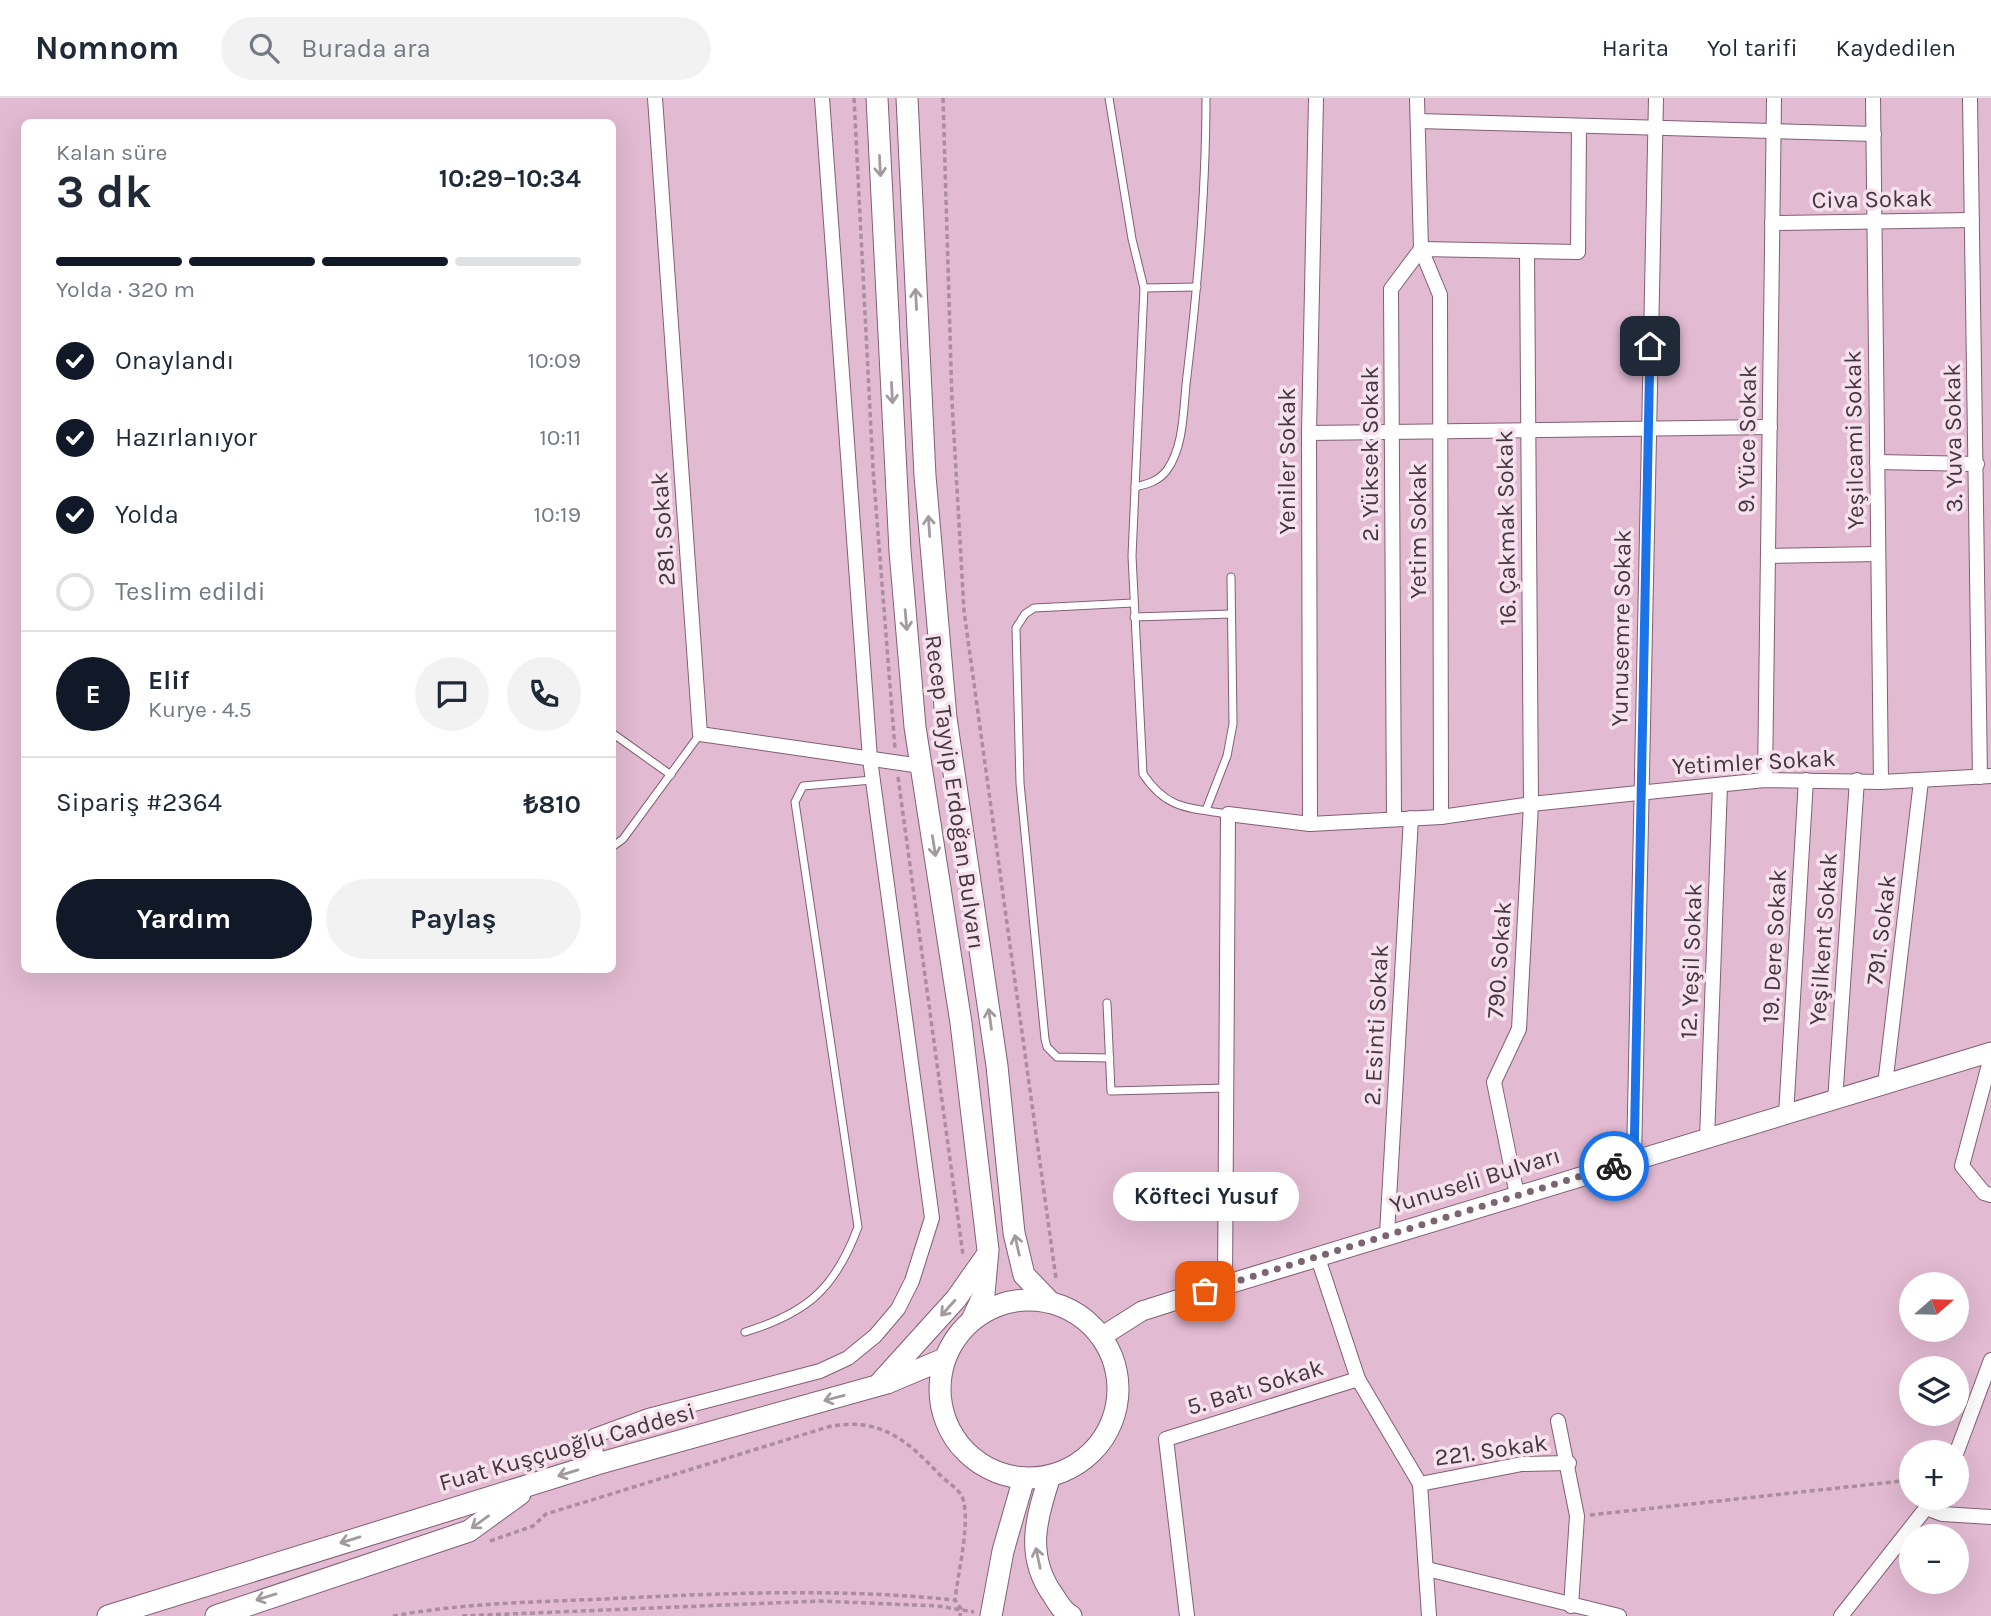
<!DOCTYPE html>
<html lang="tr">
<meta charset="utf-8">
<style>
:root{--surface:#fff;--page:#f2f2f3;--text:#1f2937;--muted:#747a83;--line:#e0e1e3;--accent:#111827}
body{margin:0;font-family:Karla,sans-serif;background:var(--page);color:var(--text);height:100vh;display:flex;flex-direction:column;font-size:26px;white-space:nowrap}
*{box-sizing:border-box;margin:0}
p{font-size:23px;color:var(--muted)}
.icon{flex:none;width:38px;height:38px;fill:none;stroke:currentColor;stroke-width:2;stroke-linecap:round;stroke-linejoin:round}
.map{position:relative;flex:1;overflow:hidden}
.panel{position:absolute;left:21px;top:21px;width:595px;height:854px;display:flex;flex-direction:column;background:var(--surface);border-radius:10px;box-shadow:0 7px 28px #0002}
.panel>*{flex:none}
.needle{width:46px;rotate:70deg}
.fabs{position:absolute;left:1899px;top:1174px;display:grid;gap:14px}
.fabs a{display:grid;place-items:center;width:70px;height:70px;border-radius:50%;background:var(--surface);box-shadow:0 7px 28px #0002;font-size:35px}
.pin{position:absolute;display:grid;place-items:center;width:60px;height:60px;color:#fff;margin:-30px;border-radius:14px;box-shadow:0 4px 10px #0006}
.courier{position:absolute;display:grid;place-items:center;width:70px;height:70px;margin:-35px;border:5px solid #1a73e8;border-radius:50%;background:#fff;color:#222;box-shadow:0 2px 9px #0007}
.bubble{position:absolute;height:49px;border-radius:24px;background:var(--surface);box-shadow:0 7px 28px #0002;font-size:23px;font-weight:700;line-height:49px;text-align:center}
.summary em{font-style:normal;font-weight:700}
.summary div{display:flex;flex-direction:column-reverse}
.summary{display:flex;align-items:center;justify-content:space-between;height:119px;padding:0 35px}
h1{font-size:46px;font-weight:700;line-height:52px}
.bar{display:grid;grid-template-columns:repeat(4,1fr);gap:10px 7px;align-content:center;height:84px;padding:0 35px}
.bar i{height:9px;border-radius:5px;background:var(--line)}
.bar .active{background:var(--accent)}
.bar p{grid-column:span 4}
.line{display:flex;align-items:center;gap:18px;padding:0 35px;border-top:2px solid var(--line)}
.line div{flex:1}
.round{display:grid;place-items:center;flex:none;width:74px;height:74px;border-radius:37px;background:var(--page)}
ol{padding:0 35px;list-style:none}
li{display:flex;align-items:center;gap:21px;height:77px}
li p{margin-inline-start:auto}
li .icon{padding:7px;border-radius:50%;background:var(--accent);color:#fff;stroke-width:4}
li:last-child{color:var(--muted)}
li i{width:38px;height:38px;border:4px solid var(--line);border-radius:50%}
.primary-button{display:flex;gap:14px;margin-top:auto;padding:14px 35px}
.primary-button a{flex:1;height:80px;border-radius:42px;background:var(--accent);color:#fff;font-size:28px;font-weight:700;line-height:80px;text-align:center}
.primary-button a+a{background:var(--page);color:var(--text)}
header{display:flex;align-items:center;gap:42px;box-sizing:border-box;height:98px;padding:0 35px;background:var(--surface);border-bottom:2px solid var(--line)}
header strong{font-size:33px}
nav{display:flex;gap:38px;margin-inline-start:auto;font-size:24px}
.search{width:490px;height:63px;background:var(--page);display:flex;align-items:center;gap:18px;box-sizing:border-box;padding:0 24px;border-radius:38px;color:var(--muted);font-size:26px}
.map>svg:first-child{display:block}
</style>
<header>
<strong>Nomnom</strong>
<div class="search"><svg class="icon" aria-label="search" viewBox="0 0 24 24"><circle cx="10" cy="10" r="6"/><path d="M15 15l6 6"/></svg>Burada ara</div>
<nav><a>Harita</a><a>Yol tarifi</a><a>Kaydedilen</a></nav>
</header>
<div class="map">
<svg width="1991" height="1518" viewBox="0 0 1991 1518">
<rect width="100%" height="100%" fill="#e2bad2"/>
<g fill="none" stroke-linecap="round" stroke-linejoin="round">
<defs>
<g id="lane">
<path d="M1109,0L1132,141L1144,190L1132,458L1143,676C1167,712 1189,710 1228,716"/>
<polyline points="1144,190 1197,189"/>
<path d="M1135,389C1148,386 1159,383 1167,372C1185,347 1183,308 1187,278C1198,186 1206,93 1206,0"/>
<polyline points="1134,519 1231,516"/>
<polyline points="612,635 671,677"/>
<polyline points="1206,712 1227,658 1233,626 1231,479"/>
<polyline points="612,749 623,741 700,636"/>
<polyline points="1107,905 1111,993 1226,990"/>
<polyline points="1110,960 1057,959 1047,949 1045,941 1020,685 1016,530 1025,516 1034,510 1133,505"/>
<path d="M745,1234C807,1215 835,1191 858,1129L795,704L803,688L872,682"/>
</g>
<g id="street">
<polyline points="655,0 700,636 921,668"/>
<polyline points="1873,0 1881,684"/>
<polyline points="1970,0 1980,679"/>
<polyline points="1418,23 1874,36"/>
<polyline points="1772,125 1972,122"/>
<polyline points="1309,335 1770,329"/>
<polyline points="1877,364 1977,366"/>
<polyline points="1768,458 1878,456"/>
<polyline points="1765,682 1774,0"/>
<polyline points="1441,719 1440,197 1421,151 1578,154 1579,28"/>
<polyline points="1394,721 1391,191 1421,151 1417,0"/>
<polyline points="1310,726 1309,335 1316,0"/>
<polyline points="1991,959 1962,1068 1984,1095 1991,1097"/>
<polyline points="1885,987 1921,683"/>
<polyline points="1835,1003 1857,682"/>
<polyline points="1786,1017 1806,682"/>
<polyline points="1707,1041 1720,687"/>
<polyline points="1634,1062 1656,0"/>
<polyline points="1517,1097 1494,984 1519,931 1531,706 1527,154"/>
<polyline points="1387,1136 1411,720"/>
<polyline points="1318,1160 1358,1281 1420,1386 1429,1518"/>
<polyline points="1225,1187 1228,716 1310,726 1441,719 1531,706 1765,682 1881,684 1991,678"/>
<polyline points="1558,1323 1577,1418 1571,1508"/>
<polyline points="1956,1356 1991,1262"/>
<polyline points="597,1366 594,1338 648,1318 820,1273 848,1260 875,1238 898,1211 912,1183 932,1120 870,661 822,0"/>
<polyline points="1420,1386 1522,1366 1569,1365"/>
<polyline points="1926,1410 1942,1416 1991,1419"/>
<polyline points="1427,1471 1619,1518"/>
<polyline points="1187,1518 1166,1341 1358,1281"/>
<polyline points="1841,1518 1934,1400"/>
</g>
<polyline id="secondary" points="1101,1239 1142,1213 1186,1199 1991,954"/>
<g id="primary">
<polyline points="877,0 900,453 915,629 961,925 988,1152 984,1196 972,1222"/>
<polyline points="907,0 925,378 946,620 997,968 1014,1135 1024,1177 1050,1204"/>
<circle cx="1029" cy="1291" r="89"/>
<polyline points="880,1285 956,1201 987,1157"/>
<path d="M1050,1378C1036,1420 1025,1458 1053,1497C1058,1505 1063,1514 1071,1518"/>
<polyline points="108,1518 597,1366 887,1285 944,1261"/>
<polyline points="216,1518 469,1433 520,1396"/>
<polyline points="991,1518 1003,1453 1024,1380"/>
</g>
</defs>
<use href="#lane" stroke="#825f74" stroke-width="9"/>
<use href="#street" stroke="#825f74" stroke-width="16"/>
<use href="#secondary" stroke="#825f74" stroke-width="21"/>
<use href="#primary" stroke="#825f74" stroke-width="23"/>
<g stroke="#ac8c9f" stroke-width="3.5" stroke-dasharray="5 3.5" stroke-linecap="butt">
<polyline points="854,0 873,371 895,651"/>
<polyline points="943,0 952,303 964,513 1056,1181"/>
<polyline points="898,679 963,1157"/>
<polyline points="1590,1417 1911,1382"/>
<path d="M490,1443L533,1428L546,1416L828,1329C879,1318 907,1342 940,1377C949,1386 962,1392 964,1405C969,1431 958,1475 955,1502L961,1511L960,1518"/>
<path d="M393,1518C463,1505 535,1504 605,1501C722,1495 839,1490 955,1502"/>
<polyline points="462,1518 820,1503 938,1508 974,1514"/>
</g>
<use href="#lane" stroke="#fff" stroke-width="7"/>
<use href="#street" stroke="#fff" stroke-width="14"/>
<use href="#secondary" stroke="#fff" stroke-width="19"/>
<use href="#primary" stroke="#fff" stroke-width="21"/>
</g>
<defs><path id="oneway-shaft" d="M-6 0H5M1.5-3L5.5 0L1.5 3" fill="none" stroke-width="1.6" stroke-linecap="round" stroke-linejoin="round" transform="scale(1.75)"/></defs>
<g stroke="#a29a9f">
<use href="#oneway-shaft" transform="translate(880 68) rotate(87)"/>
<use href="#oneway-shaft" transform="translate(916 201) rotate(-93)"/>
<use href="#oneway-shaft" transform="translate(892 295) rotate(87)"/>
<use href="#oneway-shaft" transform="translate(929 428) rotate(-94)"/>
<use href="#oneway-shaft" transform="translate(906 522) rotate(85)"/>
<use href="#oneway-shaft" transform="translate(934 748) rotate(81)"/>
<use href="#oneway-shaft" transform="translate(990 921) rotate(-98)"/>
<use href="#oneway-shaft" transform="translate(1017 1147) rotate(-103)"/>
<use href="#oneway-shaft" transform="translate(948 1210) rotate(132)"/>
<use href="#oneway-shaft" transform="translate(834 1300) rotate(165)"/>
<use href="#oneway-shaft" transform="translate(568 1375) rotate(163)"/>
<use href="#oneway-shaft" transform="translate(480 1424) rotate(144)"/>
<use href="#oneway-shaft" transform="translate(350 1442) rotate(163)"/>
<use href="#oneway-shaft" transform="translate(1038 1460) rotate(-102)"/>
<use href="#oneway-shaft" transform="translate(266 1499) rotate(163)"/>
</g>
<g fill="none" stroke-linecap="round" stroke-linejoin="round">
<polyline stroke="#7d6472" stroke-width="7" stroke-dasharray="0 12.6" points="1205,1193 1614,1068"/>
<polyline stroke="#1a73e8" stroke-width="9" points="1614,1068 1634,1062 1650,248"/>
</g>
<g text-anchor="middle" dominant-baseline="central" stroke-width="7" stroke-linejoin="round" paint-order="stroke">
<g font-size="24" fill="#46363f" stroke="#f6e2ed">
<text transform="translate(1872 101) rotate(-1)">Civa Sokak</text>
<text transform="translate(1953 340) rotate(-91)">3. Yuva Sokak</text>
<text transform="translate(1747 341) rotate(-89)">9. Yüce Sokak</text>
<text transform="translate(1854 342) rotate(-91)">Yeşilcami Sokak</text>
<text transform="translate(1370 356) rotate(-90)">2. Yüksek Sokak</text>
<text transform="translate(1287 363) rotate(-90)">Yeniler Sokak</text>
<text transform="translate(1506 430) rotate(-91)">16. Çakmak Sokak</text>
<text transform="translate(663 431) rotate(-94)">281. Sokak</text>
<text transform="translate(1418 433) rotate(-90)">Yetim Sokak</text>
<text transform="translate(1621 530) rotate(-89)">Yunusemre Sokak</text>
<text transform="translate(1754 664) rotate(-3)">Yetimler Sokak</text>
<text transform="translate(955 694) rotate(82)">Recep Tayyip Erdoğan Bulvarı</text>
<text transform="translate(1881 832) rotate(-83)">791. Sokak</text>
<text transform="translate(1823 841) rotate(-86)">Yeşilkent Sokak</text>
<text transform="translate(1774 848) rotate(-87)">19. Dere Sokak</text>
<text transform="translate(1499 862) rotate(-86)">790. Sokak</text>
<text transform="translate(1691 863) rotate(-88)">12. Yeşil Sokak</text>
<text transform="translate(1376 927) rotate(-87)">2. Esinti Sokak</text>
<text transform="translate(1475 1082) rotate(-17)">Yunuseli Bulvarı</text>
<text transform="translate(1255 1289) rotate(-17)">5. Batı Sokak</text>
<text transform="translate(567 1349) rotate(-16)">Fuat Kuşçuoğlu Caddesi</text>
<text transform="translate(1491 1352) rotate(-8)">221. Sokak</text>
</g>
</g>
</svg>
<div class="fabs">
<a><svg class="needle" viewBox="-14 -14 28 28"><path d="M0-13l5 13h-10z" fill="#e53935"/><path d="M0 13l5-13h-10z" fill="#747a83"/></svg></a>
<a><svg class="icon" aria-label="layers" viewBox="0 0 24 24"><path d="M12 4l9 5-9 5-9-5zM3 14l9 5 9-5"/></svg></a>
<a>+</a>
<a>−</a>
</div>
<div class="pin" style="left:1205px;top:1193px;background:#ea580c"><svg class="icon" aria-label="bag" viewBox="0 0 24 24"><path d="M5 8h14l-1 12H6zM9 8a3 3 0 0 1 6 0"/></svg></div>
<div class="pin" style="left:1650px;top:248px;background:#1f2937"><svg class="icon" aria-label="home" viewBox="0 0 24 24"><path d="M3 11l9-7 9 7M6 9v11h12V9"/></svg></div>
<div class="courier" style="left:1614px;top:1068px"><svg class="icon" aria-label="bike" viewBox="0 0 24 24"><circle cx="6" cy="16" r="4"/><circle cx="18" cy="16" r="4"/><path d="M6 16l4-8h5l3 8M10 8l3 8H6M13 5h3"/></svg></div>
<div class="bubble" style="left:1113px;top:1074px;width:186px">Köfteci Yusuf</div>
<section class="panel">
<div class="summary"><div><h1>3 dk</h1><p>Kalan süre</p></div><em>10:29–10:34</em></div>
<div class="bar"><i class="active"></i><i class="active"></i><i class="active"></i><i></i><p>Yolda · 320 m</p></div>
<ol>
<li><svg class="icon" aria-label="check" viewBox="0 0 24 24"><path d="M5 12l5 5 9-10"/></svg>Onaylandı<p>10:09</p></li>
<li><svg class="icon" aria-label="check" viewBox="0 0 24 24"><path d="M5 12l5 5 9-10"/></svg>Hazırlanıyor<p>10:11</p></li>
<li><svg class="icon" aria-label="check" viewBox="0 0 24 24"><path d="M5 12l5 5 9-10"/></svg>Yolda<p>10:19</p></li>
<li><i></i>Teslim edildi</li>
</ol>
<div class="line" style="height:126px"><b class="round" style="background:var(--accent);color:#fff">E</b><div><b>Elif</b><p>Kurye · 4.5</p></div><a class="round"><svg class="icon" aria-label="chat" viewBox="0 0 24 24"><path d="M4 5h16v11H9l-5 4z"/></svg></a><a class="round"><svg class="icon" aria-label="phone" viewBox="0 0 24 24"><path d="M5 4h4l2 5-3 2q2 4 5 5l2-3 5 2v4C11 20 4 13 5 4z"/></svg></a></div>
<div class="line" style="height:91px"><div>Sipariş #2364</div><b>₺810</b></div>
<div class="primary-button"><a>Yardım</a><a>Paylaş</a></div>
</section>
</div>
